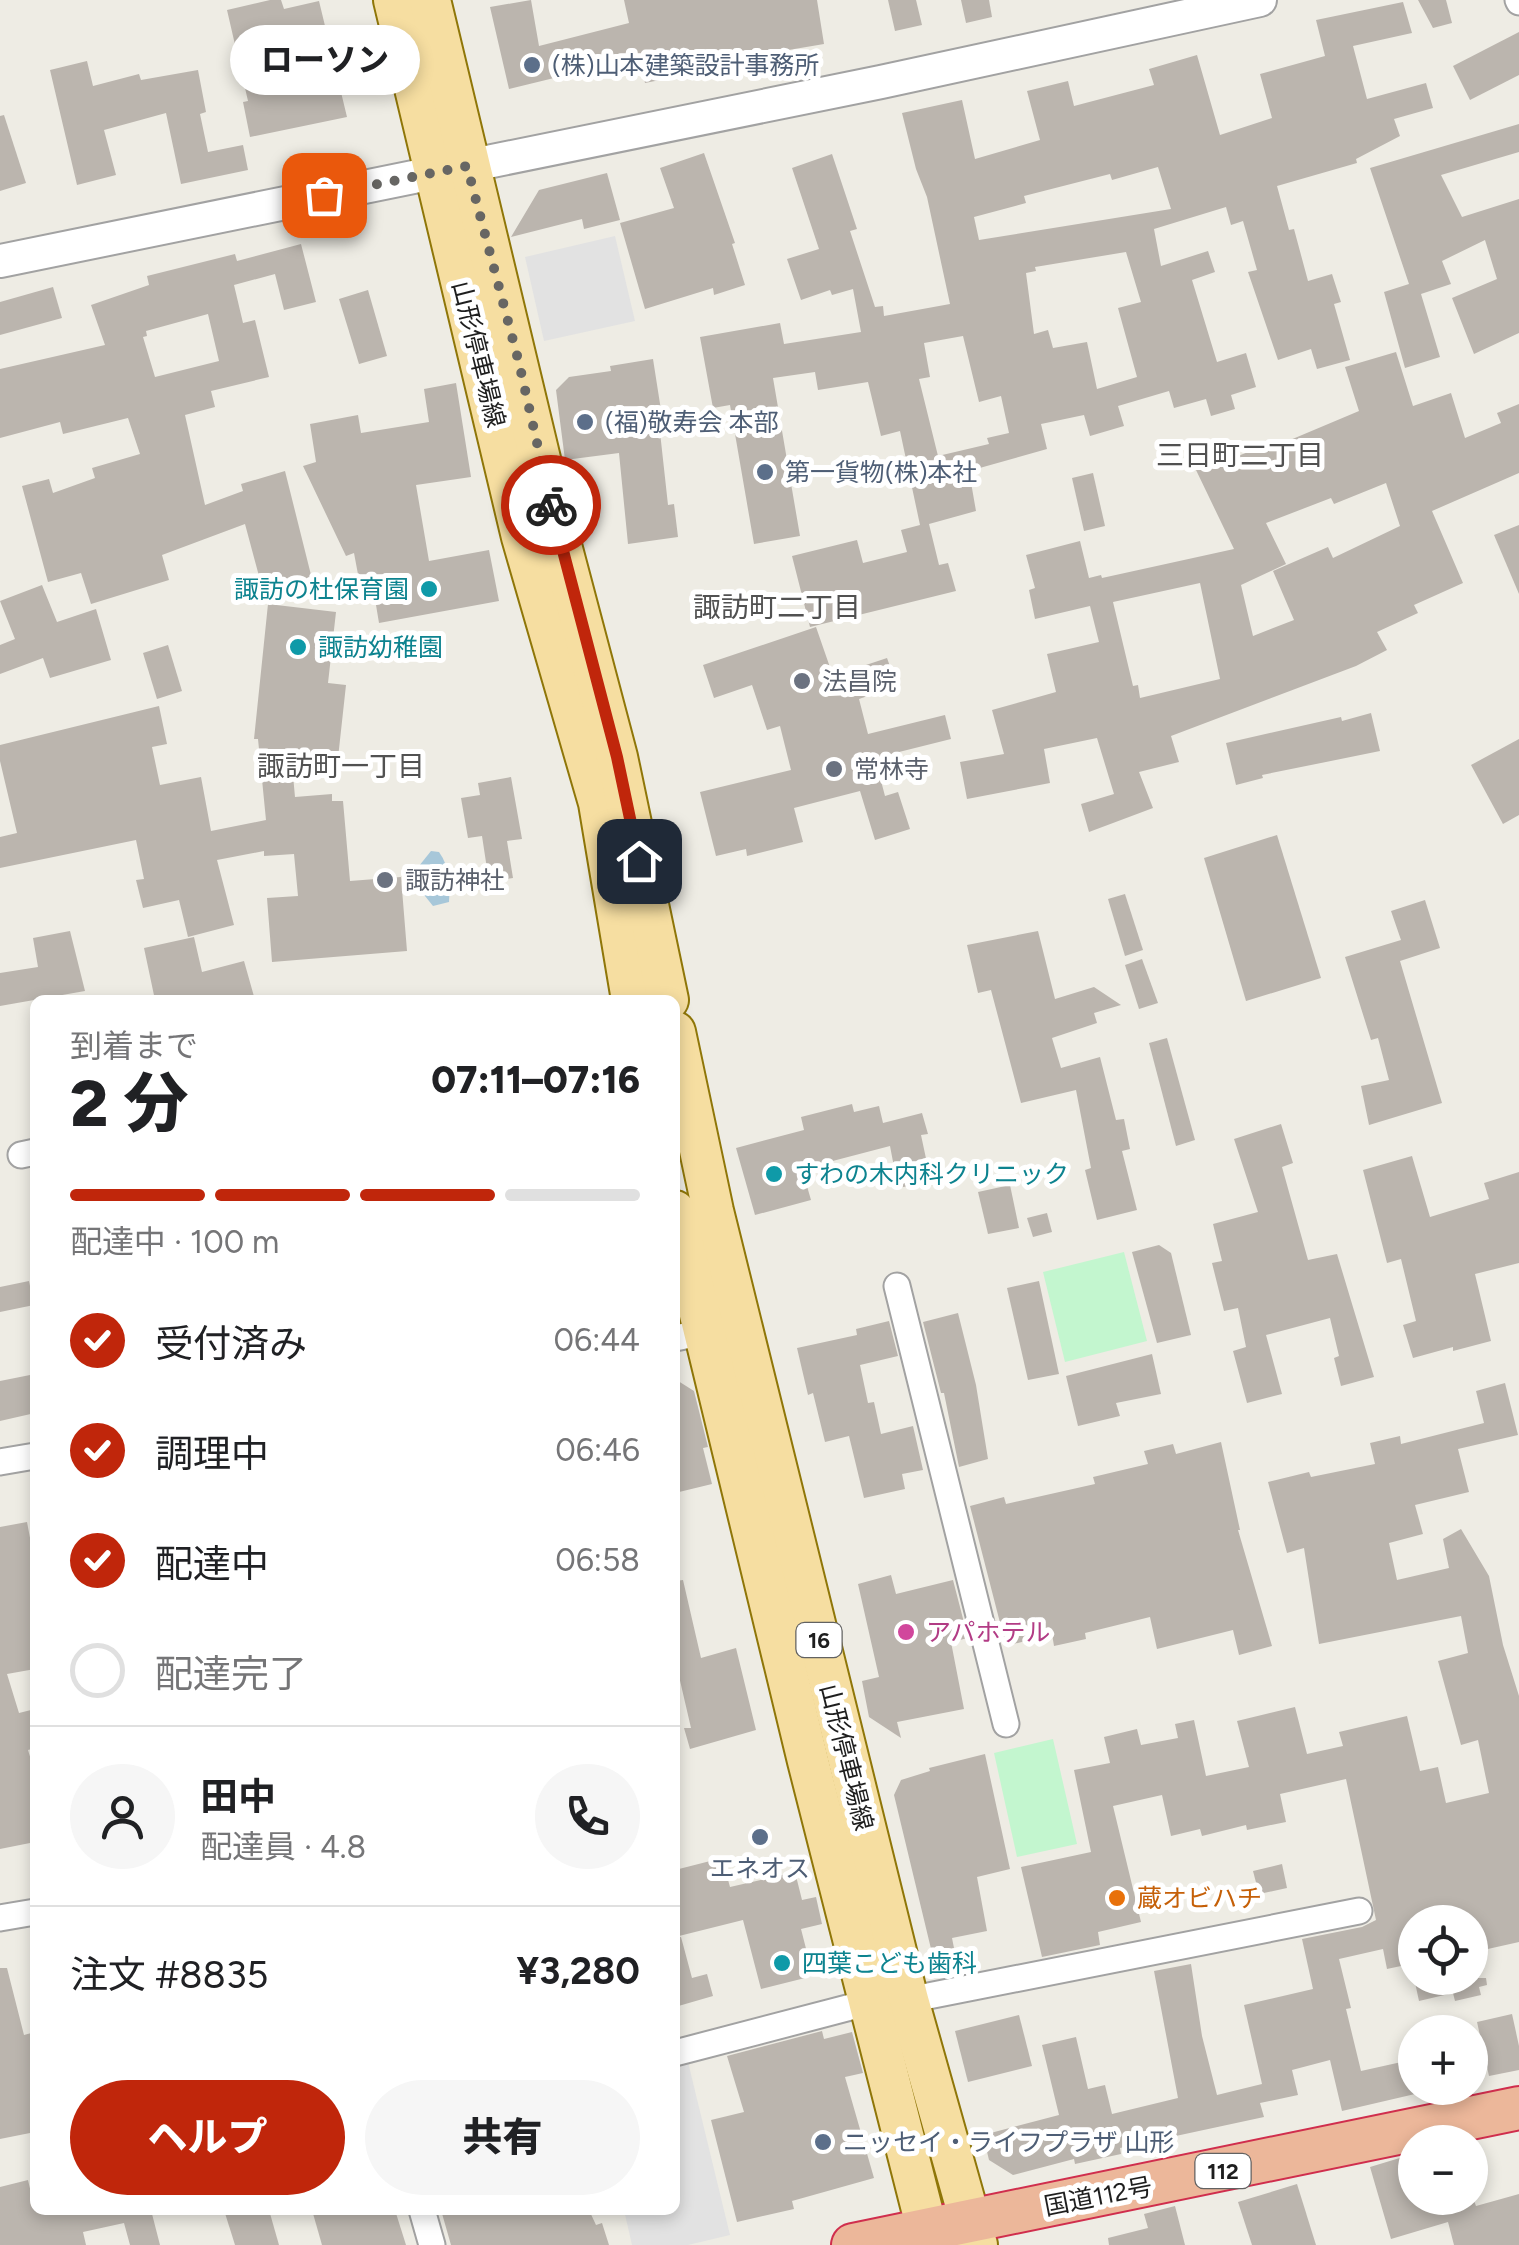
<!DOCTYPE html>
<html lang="ja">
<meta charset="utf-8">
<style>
:root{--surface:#fff;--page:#f6f6f6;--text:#202124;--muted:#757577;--line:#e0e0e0;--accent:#c0260b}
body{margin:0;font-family:Figtree,"Noto Sans JP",sans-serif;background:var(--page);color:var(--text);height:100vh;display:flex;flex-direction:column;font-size:38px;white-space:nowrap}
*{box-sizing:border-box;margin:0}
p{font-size:32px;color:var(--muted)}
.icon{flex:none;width:55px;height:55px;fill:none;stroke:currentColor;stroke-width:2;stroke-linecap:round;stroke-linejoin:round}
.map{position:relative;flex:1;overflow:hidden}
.details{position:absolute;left:30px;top:995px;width:650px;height:1220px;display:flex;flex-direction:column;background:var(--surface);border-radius:15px;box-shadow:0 5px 15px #0003}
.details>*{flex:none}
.controls{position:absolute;left:1398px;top:1905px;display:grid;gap:20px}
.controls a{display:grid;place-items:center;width:90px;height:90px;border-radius:50%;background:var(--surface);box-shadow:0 5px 15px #0003;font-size:50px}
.pin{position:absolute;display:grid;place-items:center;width:85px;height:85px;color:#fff;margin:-42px;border-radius:20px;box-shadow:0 5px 15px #0006}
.courier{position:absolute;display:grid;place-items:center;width:100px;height:100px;margin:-50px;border:8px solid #c0260b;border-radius:50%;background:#fff;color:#222;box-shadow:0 2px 12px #0007}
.bubble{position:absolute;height:70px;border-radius:35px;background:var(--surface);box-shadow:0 5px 15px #0003;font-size:32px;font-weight:800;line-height:70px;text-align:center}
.overview em{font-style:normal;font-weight:800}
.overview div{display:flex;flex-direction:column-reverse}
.overview{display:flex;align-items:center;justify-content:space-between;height:170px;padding:0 40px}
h1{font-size:65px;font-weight:800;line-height:75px}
.bar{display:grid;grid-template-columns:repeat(4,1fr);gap:15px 10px;align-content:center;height:120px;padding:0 40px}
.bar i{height:12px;border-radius:8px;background:var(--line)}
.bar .selected{background:var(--accent)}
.bar p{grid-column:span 4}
.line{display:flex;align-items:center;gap:25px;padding:0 40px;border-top:2px solid var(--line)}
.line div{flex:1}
.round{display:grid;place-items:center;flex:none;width:105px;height:105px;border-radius:52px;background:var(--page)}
ol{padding:0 40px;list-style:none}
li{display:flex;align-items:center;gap:30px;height:110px}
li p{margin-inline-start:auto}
li .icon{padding:10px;border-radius:50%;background:var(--accent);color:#fff;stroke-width:4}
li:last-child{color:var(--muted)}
li i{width:55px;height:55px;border:5px solid var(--line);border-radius:50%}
.button{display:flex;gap:20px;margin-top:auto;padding:20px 40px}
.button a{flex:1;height:115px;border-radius:60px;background:var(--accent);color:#fff;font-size:40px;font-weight:800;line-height:115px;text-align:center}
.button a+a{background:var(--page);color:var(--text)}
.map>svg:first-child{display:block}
</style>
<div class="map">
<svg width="1519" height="2245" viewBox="0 0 1519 2245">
<rect width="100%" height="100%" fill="#eeece4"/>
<g fill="#c3f6cf">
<polygon points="1124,1252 1147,1341 1065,1362 1043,1272"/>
<polygon points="1053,1739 1077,1844 1017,1857 994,1753"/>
</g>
<g fill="#e2e2e2">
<polygon points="615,236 635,321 544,341 525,257"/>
<polygon points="688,2062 730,2235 688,2245 632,2245 624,2210 675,2210 675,2065"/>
</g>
<path fill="#a7c7d9" d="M431,851L439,852C450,867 450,885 449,902L433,906L421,891L419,866Z"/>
<g fill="#bbb5ae" fill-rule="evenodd">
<polygon points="270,0 281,0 284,9 319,1 347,117 250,137 243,102 248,101 227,10"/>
<polygon points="531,0 539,46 629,23 624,0 817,0 824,44 688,67 690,74 645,83 640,57 509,89 490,7"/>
<polygon points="888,0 916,0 922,25 895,31"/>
<polygon points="961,0 989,0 992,17 966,23"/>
<polygon points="1418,0 1446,0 1452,23 1433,28"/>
<path d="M1403,2L1412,33L1353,46L1367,99L1426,83L1433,108L1394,119L1400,136L1356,159L1357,163L1277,186L1289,230L1294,229L1308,281L1332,274L1341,302L1334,304L1350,360L1317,369L1311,349L1278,360L1248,272L1257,270L1243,221L1231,225L1226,207L1154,229L1161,266L1208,251L1215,272L1192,280L1217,362L1246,353L1256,387L1231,395L1235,409L1211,416L1206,399L1174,408L1169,391L1118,406L1124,426L1090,436L1084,415L1041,424L1047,449L969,471L976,511L929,524L939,565L948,563L956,591L810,627L792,556L857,540L863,563L907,552L901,530L920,525L900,431L881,436L868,382L818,390L815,372L773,378L800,536L754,544L730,405L713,408L700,337L780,323L784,344L861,332L853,289L832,295L830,290L801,300L787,259L819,249L792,168L832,154L857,229L850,231L875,307L883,306L884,316L950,304L927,197L916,169L902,113L962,100L975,159L1040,140L1027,91L1068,81L1074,106L1154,85L1149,69L1197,55L1220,135L1272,118L1260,74L1325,56L1316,20ZM1158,167L1171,209L979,240L974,217L1026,203L1024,196L1110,174L1112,180ZM1126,252L1141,302L1118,308L1137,377L1097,389L1087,342L1053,348L1048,330L1034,334L1026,273L1036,271L1035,267ZM963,336L979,402L1001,396L1009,433L987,438L989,444L938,456L919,379L930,377L924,343Z"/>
<polygon points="1519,32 1519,75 1470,100 1453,66"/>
<polygon points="87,61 93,86 139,74 141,80 198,70 206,112 200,114 208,152 243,145 248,170 181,184 166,113 104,130 116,175 77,185 50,70"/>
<polygon points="4,115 26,183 0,191 0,116"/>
<polygon points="1519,124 1519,152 1441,175 1462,217 1519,199 1519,333 1474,354 1452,298 1497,279 1485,240 1442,261 1451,284 1421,294 1440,357 1405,368 1384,292 1409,284 1370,168"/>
<polygon points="704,153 735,243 732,244 745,285 714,295 713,288 645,309 620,223 674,208 660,168"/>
<polygon points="607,173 620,220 584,229 582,219 511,237 539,190"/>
<path d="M301,244L316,302L284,310L275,274L234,285L243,323L255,320L269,377L211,391L215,407L185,415L205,505L243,491L241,484L285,471L312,579L263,591L245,524L162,555L169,580L91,604L81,573L48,582L22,486L49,479L53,493L95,478L92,468L140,454L128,418L63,434L60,422L0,438V369L105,345L91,305L149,285L147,276L235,254L237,261ZM208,314L219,361L155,377L143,337L147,336L146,331Z"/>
<polygon points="53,287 62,318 0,335 0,302"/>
<polygon points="368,290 387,356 359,364 339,299"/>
<path d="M1396,352L1413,406L1451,393L1465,438L1501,423L1497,413L1519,404V473L1432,511L1463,583L1414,605L1418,613L1377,632L1387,650L1356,666L1171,736L1179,762L1139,772L1153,808L1089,832L1081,804L1114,794L1097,738L1044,749L1050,783L967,799L960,762L1004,754L992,710L1056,692L1047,654L1099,642L1090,606L1035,619L1029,590L1035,588L1026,555L1080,541L1089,578L1101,575L1102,578L1234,549L1196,470L1230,453L1233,458L1281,439L1283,443L1359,411L1345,367ZM1386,483L1400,526L1333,558L1328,547L1273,571L1294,620L1253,636L1241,585L1286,564L1266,523L1331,498L1334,504ZM1200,583L1220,679L1140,698L1138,685L1133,686L1113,602Z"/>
<polygon points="653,359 663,423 659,423 668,505 674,504 678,537 628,544 619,453 565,460 556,390 569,377 611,371 610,366"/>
<polygon points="456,383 471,477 416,485 429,561 489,550 499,601 379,623 375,599 363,601 354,553 346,556 303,466 316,462 310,424 358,415 361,433 429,422 424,389"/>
<polygon points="1093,473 1105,526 1084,531 1072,478"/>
<polygon points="1519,525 1519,594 1494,535"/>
<polygon points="42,585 57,622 96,609 111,660 50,678 43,658 0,674 0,645 15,639 0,601"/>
<polygon points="268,604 336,612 328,683 346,685 338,758 291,753 295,797 332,794 332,801 343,801 350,881 401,877 407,951 272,962 267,898 298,896 294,854 264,856 264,851 217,860 234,925 188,937 179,900 143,908 136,880 144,879 136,840 0,868 0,837 17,833 0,761 0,745 159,706 167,744 152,747 160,785 201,777 211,831 266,820 258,739 254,739"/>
<polygon points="816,627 833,676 887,658 897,686 859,699 868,734 945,715 951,739 875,758 885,796 898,792 910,829 875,840 860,791 794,808 803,842 747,856 746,849 716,856 700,792 791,770 780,726 767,730 752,685 714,698 703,665"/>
<polygon points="168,645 182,691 157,699 143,653"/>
<polygon points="1371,713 1380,751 1262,775 1263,778 1236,785 1226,743 1341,717 1342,721"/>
<polygon points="1519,739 1519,815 1503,824 1471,765"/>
<polygon points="511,777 522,839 507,841 513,878 489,882 482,836 468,838 461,798 480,795 478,783"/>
<polygon points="1277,835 1321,978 1246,1001 1204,858"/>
<polygon points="1125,894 1143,950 1125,956 1108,899"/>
<polygon points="1425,900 1440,948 1400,961 1442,1103 1369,1125 1361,1086 1389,1080 1378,1038 1371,1040 1345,957 1401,940 1391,911"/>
<polygon points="70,931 85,991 0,1006 0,973 38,967 33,938"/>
<polygon points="1038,931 1055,999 1094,987 1121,1005 1094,1013 1097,1023 1052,1038 1061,1068 1100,1057 1116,1120 1124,1119 1130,1149 1122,1151 1137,1210 1097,1220 1085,1170 1091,1168 1076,1090 1021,1103 991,990 978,993 967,945"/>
<polygon points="194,937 202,972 244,961 255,1000 155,1000 144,948"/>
<polygon points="1142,959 1158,1003 1139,1009 1125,965"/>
<polygon points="1167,1038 1195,1140 1176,1146 1149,1043"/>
<polygon points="852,1104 854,1112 879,1106 883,1123 922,1113 928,1134 921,1135 931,1182 898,1188 890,1146 802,1169 811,1200 755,1215 736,1148 804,1130 801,1117"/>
<polygon points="1281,1124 1293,1163 1282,1167 1308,1260 1337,1254 1374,1377 1341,1386 1334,1358 1339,1356 1330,1318 1266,1335 1282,1394 1247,1403 1233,1351 1246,1347 1238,1308 1224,1311 1212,1263 1222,1261 1213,1224 1258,1212 1234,1139"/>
<polygon points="1412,1156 1430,1217 1489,1199 1484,1183 1519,1172 1519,1263 1475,1274 1491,1341 1453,1351 1453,1347 1413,1358 1403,1325 1416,1321 1401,1259 1387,1263 1363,1170"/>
<polygon points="1010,1185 1019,1228 988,1234 978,1192"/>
<polygon points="1047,1213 1052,1232 1033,1237 1027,1218"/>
<polygon points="1159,1245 1171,1253 1191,1335 1157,1343 1132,1252"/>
<polygon points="29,1281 34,1305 0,1312 0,1287"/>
<polygon points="1039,1281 1059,1374 1028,1380 1007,1288"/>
<polygon points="958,1313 976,1385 988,1459 959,1467 944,1393 941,1393 923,1322"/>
<polygon points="889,1321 898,1356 860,1365 868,1403 874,1402 881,1434 913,1426 923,1470 902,1474 905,1489 864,1498 849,1436 825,1442 813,1393 808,1395 797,1348 857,1335 856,1329"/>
<polygon points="1152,1354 1161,1394 1116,1403 1120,1416 1078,1426 1066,1376"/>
<polygon points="35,1374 35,1413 0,1421 0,1381"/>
<polygon points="675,1379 694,1391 708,1447 703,1448 712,1484 675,1493"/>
<polygon points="1505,1383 1518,1435 1458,1449 1469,1492 1415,1505 1423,1534 1389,1543 1397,1580 1449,1568 1443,1539 1461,1529 1489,1576 1503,1645 1519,1696 1519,1942 1470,1953 1470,1922 1415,1922 1415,1963 1387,1969 1383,1949 1339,1959 1351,2008 1346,2009 1361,2071 1415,2059 1415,2094 1342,2111 1330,2060 1292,2070 1298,2095 1260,2103 1264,2117 1120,2148 1121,2154 1075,2164 1074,2159 1013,2175 989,2160 983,2135 1059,2115 1042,2045 1076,2037 1088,2089 1105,2085 1112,2114 1178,2098 1154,1971 1191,1964 1202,2036 1217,2095 1262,2084 1244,2005 1313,1989 1302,1939 1362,1927 1376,1920 1346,1779 1280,1794 1286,1822 1247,1830 1246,1825 1202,1836 1200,1829 1171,1836 1162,1795 1113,1806 1141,1922 1098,1932 1100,1945 1042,1957 1021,1867 1091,1852 1074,1770 1110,1763 1104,1737 1137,1729 1141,1745 1178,1738 1175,1724 1194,1720 1206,1776 1249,1767 1237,1721 1295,1707 1307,1754 1343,1746 1339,1732 1407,1716 1420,1771 1438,1767 1446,1803 1489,1793 1478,1740 1461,1745 1438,1661 1468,1653 1461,1616 1319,1644 1304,1548 1287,1553 1268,1482 1309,1472 1311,1477 1375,1464 1370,1443 1400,1436 1401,1444 1484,1423 1476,1391"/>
<polygon points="1221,1442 1240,1530 1238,1530 1272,1646 1239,1655 1233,1630 1157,1649 1150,1617 1085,1633 1086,1639 1054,1646 1052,1634 1006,1646 970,1506 1004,1497 1006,1504 1095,1484 1093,1477 1148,1464 1144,1451 1173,1444 1176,1454"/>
<polygon points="27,1522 35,1564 35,1669 7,1674 19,1713 35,1709 35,1748 28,1750 35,1773 35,1842 0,1849 0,1527"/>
<polygon points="891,1575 896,1594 953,1580 968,1638 951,1642 964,1709 897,1722 901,1738 869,1717 862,1681 879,1677 858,1584"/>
<polygon points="683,1580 701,1658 736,1648 756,1730 690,1749 684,1728 691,1728 675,1659 675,1581"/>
<polygon points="985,1754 1010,1869 977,1877 987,1931 952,1938 954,1948 932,1953 894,1795 901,1780 930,1771 929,1768"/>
<polygon points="722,1858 730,1887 795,1872 802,1900 816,1897 822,1924 801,1929 813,1976 761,1989 743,1920 675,1937 675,1870"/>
<polygon points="1282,1864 1287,1888 1259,1894 1253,1871"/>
<polygon points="681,1937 692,1978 707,1974 713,1996 675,2007 675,1938"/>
<polygon points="0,1968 7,1968 24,2035 35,2032 35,2132 0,2139"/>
<polygon points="1414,1978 1486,1978 1487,1985 1479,1987 1481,1995 1455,2001 1453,1993 1419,2001"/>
<polygon points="1512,2014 1519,2046 1519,2070 1489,2076 1477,2022"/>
<polygon points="1019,2015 1032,2066 968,2082 955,2031"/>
<polygon points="822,2031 824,2039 852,2032 863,2073 845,2077 874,2178 792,2201 794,2209 737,2222 711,2120 744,2112 727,2056"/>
<polygon points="1403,2157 1415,2198 1473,2198 1476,2206 1519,2194 1519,2245 1454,2245 1448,2222 1391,2239 1370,2167"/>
<polygon points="28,2180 35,2210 151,2210 160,2245 130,2245 124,2223 83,2232 86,2245 0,2245 0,2187"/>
<polygon points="1297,2184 1316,2245 1252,2245 1238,2202"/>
<polygon points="1175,2206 1185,2245 1109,2245 1108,2238 1148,2228 1144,2214"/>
<polygon points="224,2210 269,2210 279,2245 235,2245"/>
<polygon points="312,2210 395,2210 406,2245 322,2245"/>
<polygon points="441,2210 589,2210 596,2225 602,2223 609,2245 451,2245"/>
</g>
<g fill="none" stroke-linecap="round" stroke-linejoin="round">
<defs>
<g id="minor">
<polyline points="1518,0 1519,2"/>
<polyline points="21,1155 35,1152"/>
<polyline points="897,1286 1006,1724"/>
<polyline points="675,1338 705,1332"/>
<polyline points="0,1462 35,1456"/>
<polyline points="0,1918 35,1912"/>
<polyline points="908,2000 1359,1911"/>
<polyline points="675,2053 870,2002"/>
<polyline points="422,2210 432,2245"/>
</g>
<polyline id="tertiary" points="0,261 881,82 1260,0"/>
<g id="primary">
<polyline points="394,0 522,537 599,803 632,1000"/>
<polyline points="430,0 557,530 617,757 668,1000"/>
<polyline points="675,1032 713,1211 908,2000 977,2245"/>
<polyline points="675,1211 808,1761 931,2245"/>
</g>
<polyline id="trunk" points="853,2245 1519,2108"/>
</defs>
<use href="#minor" stroke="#a2a2a2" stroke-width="29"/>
<use href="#tertiary" stroke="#a2a2a2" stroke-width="36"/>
<use href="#primary" stroke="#8f7608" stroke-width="44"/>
<use href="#trunk" stroke="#d02e4d" stroke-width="46"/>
<use href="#minor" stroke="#fff" stroke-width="25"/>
<use href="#tertiary" stroke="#fff" stroke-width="32"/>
<use href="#primary" stroke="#f6dea1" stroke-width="40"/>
<use href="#trunk" stroke="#ecb79a" stroke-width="42"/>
</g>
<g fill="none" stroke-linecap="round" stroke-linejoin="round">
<polyline stroke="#676663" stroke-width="10" stroke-dasharray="0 18" points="324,195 467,166 519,363 551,505"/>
<polyline stroke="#c0260b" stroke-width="12" points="551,505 617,757 639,861"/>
</g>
<g fill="#5c6f8a" stroke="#fff" stroke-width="4">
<circle cx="532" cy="65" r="10"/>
<circle cx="585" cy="422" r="10"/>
<circle cx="765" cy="472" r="10"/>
<circle cx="760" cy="1837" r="10"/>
<circle cx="823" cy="2142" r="10"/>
</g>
<g fill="#0f9aa8" stroke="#fff" stroke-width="4">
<circle cx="429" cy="589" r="10"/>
<circle cx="298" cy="647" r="10"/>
<circle cx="774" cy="1174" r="10"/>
<circle cx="782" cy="1963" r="10"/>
</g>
<g fill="#6b7280" stroke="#fff" stroke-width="4">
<circle cx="802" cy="681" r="10"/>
<circle cx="834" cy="769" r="10"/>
<circle cx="385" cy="880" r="10"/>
</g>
<circle fill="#d1479c" stroke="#fff" stroke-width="4" cx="906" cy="1632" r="10"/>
<circle fill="#e8710a" stroke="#fff" stroke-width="4" cx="1117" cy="1898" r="10"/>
<g text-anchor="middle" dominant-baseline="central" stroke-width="10" stroke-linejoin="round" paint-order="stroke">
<g fill="#fff" stroke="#626262" stroke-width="2.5">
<rect x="796.5" y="1623" width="45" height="34" rx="8"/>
<rect x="1195.5" y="2154" width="55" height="34" rx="8"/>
</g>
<g font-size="22" font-weight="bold" fill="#1e1e1e">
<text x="819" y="1640">16</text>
<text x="1223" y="2171">112</text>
</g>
<g font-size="25" fill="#4e5e75" stroke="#fff" text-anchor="start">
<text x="552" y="65">(株)山本建築設計事務所</text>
<text x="605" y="422">(福)敬寿会 本部</text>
<text x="785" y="472">第一貨物(株)本社</text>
<text x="760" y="1868" text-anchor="middle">エネオス</text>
<text x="843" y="2142">ニッセイ・ライフプラザ 山形</text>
</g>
<g font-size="25" fill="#1e1e1e" stroke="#fff">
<text transform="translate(479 354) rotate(76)">山形停車場線</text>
<text transform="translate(847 1757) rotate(76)">山形停車場線</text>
<text transform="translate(1098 2196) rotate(-11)">国道112号</text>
</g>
<g font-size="25" fill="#0d838f" stroke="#fff" text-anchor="start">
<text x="409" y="589" text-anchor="end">諏訪の杜保育園</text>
<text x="318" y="647">諏訪幼稚園</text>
<text x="794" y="1174">すわの木内科クリニック</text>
<text x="802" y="1963">四葉こども歯科</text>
</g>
<g font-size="25" fill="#5b616d" stroke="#fff" text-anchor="start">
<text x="822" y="681">法昌院</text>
<text x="854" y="769">常林寺</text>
<text x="405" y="880">諏訪神社</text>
</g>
<g font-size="25" fill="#b23c85" stroke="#fff" text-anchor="start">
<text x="926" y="1632">アパホテル</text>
</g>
<g font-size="25" fill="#c56008" stroke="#fff" text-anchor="start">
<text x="1137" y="1898">蔵オビハチ</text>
</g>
<g font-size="28" fill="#515151" stroke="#fff">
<text x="1240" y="455">三日町二丁目</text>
<text x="777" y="607">諏訪町二丁目</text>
<text x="341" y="766">諏訪町一丁目</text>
</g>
</g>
</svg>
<div class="controls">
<a><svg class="icon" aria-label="locate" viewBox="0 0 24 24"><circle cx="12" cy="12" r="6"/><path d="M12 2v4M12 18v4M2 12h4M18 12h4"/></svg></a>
<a>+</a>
<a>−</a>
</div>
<div class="pin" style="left:324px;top:195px;background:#ea580c"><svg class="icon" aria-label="bag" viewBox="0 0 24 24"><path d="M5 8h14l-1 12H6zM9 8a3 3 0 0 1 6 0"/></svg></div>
<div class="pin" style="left:639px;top:861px;background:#1f2937"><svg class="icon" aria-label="home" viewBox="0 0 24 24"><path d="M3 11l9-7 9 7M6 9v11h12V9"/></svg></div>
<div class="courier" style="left:551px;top:505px"><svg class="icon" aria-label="bike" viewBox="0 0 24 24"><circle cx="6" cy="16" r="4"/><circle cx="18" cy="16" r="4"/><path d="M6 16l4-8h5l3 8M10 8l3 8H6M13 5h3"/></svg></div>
<div class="bubble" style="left:230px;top:25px;width:190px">ローソン</div>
<section class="details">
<div class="overview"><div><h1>2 分</h1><p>到着まで</p></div><em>07:11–07:16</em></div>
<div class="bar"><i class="selected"></i><i class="selected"></i><i class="selected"></i><i></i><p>配達中 · 100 m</p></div>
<ol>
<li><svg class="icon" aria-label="check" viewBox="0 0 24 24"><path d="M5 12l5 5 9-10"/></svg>受付済み<p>06:44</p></li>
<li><svg class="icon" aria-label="check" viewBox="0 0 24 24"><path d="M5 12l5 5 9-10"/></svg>調理中<p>06:46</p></li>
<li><svg class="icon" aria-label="check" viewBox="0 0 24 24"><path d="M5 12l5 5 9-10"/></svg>配達中<p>06:58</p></li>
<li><i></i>配達完了</li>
</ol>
<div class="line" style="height:180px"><a class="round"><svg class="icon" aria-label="person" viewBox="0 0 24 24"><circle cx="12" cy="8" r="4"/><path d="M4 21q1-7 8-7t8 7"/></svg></a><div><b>田中</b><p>配達員 · 4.8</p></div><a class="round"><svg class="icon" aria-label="phone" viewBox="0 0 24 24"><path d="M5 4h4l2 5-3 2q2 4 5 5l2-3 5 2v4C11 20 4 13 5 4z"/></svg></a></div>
<div class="line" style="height:130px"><div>注文 #8835</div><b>¥3,280</b></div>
<div class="button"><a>ヘルプ</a><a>共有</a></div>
</section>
</div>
